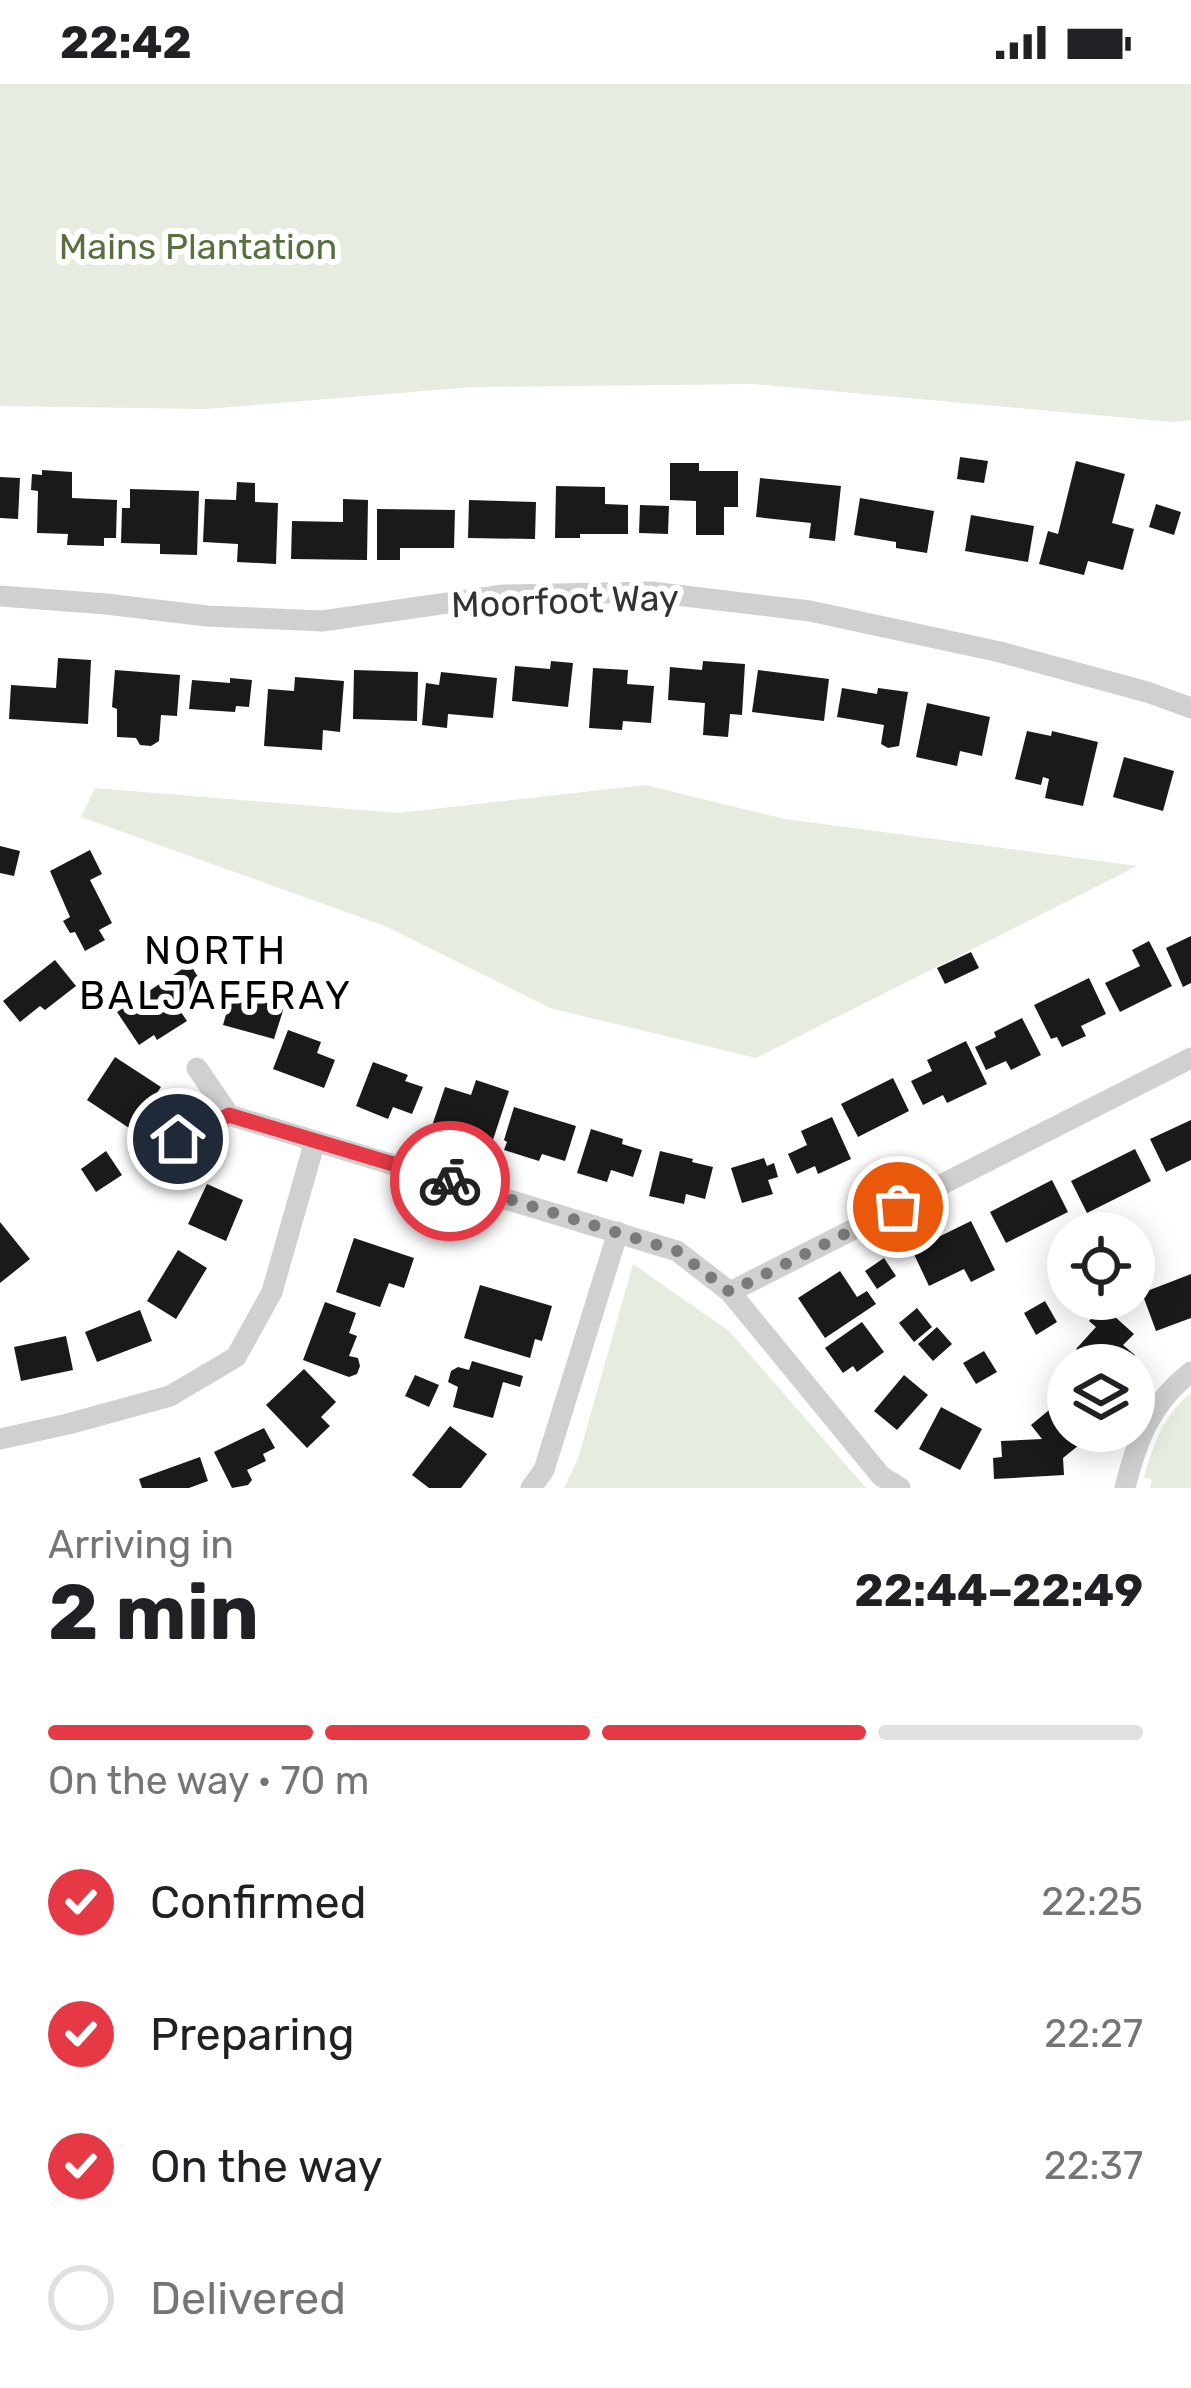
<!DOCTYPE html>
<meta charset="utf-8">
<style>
:root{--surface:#fff;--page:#f6f6f6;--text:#202124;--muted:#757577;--line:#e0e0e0;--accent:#e63946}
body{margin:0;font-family:Rubik,sans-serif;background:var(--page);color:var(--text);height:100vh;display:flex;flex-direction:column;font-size:45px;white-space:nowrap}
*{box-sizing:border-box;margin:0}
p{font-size:39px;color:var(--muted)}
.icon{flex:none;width:66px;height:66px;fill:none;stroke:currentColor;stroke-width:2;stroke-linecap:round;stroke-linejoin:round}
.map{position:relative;height:1404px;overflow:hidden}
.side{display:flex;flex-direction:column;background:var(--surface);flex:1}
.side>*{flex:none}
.controls{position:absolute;left:1047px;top:1128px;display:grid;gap:24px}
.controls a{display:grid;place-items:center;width:108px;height:108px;border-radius:50%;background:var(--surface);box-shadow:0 6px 30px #0003;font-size:60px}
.pin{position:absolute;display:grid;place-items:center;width:102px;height:102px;color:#fff;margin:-51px;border:6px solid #fff;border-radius:50%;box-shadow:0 3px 12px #0007}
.courier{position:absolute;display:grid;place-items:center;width:120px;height:120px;margin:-60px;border:9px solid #e63946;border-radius:50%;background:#fff;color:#222;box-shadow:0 3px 15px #0007}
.headline em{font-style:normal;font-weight:700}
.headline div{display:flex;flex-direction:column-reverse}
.headline{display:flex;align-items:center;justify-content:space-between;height:204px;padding:0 48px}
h1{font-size:78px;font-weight:700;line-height:90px}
.bar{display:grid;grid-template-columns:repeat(4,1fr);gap:18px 12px;align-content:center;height:144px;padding:0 48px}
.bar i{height:15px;border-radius:9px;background:var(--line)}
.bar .current{background:var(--accent)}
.bar p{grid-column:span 4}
ol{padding:0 48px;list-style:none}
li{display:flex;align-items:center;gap:36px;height:132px}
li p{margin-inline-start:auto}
li .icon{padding:12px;border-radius:50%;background:var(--accent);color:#fff;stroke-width:4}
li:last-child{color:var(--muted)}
li i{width:66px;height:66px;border:6px solid var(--line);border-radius:50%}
.status{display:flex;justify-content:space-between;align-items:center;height:84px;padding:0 60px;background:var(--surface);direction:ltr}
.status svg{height:33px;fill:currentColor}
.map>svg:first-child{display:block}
</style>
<div class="status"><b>22:42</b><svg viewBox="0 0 49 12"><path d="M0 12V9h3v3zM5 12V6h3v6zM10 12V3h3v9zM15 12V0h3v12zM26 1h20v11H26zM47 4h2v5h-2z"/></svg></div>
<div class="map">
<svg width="1191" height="1404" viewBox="0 0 1191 1404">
<rect width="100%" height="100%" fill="#fff"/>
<g fill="#e6ecdf">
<polygon points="0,0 1191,0 1191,336 1173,338 753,300 473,303 206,325 0,322"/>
<polygon points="645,701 785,735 1137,782 756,974 550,924 385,842 81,733 95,704 398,729"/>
<polygon points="633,1180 729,1247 866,1404 564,1404 578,1375"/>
<path d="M1191,1309V1404H1150L1152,1396L1144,1393C1154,1359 1163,1332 1191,1309Z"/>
</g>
<g fill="#1a1a1a">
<polygon points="960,373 988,377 984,399 957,395"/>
<polygon points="1076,377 1125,390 1112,439 1134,445 1123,486 1088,477 1084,491 1039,480 1048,447 1058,450"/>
<polygon points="670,379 699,379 699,387 738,387 738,423 724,423 724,451 696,451 696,417 670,416"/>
<polygon points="42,386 72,388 72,414 117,416 116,454 104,454 104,462 67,461 68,450 37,449 38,407 31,406 32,390 42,391"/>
<polygon points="0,393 20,394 18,435 0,434"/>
<polygon points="760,394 841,402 835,457 809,454 811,439 756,433"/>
<polygon points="237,398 255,399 255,418 278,419 276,480 237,478 238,460 203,458 205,415 236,416"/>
<polygon points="556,402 605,403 605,420 628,421 628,450 580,450 580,454 555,454"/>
<polygon points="130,405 199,407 197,471 160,470 160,460 121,459 122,424 130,424"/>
<polygon points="860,414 934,427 927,469 896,464 896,458 854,451"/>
<polygon points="343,415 368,416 367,476 291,475 292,437 343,438"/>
<polygon points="469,416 536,418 535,455 468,454"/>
<polygon points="1156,420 1181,428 1174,451 1149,443"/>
<polygon points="640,421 669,422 668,450 639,449"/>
<polygon points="377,425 455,426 454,464 400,464 400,476 377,476"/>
<polygon points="971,431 1034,442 1028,478 965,467"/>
<polygon points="58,574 91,576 88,640 9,635 11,601 56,604"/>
<polygon points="551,577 573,579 568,623 512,617 515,582 550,585"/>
<polygon points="703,577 745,580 742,631 730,630 728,653 703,651 705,619 668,616 670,583 702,586"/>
<polygon points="593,584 628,586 627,600 654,602 651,639 623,637 622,646 589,644"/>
<polygon points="115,586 180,591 177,632 161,631 159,657 151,662 140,661 136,654 117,653 117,625 112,623"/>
<polygon points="354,586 418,588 417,637 353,635"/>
<polygon points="758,586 829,595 824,637 752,628"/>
<polygon points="441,588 497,594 493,634 448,630 447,644 422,641 426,599 439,601"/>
<polygon points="295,593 344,597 340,648 323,646 322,666 264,662 268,605 294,607"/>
<polygon points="230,594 252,596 249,623 236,622 235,628 189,625 192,596 230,599"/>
<polygon points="842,604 877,610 878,604 908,608 899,662 888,664 881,660 884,641 837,633"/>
<polygon points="927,619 990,633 982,672 960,667 957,682 916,673"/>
<polygon points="1027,647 1051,652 1052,647 1098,658 1083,722 1045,714 1049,695 1043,693 1041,701 1015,695"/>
<polygon points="1124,673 1174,687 1163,727 1113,713"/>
<polygon points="0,762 20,767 14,792 0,789"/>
<polygon points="90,766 102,790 90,796 112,839 99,846 105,856 85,867 75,848 70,849 63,837 70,833 50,787"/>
<polygon points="1191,852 1191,899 1183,903 1166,864"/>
<polygon points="1149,857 1172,902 1120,928 1105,899 1140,882 1132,866"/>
<polygon points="971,868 979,884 945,900 937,884"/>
<polygon points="55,876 76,902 45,926 40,922 20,938 3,917"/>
<polygon points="190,880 208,909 181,928 187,937 157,956 154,951 139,961 117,928"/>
<polygon points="237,892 268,902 266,908 287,914 274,955 223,941"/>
<polygon points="1089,894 1106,930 1081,942 1086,952 1062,963 1057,953 1051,955 1034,921"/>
<polygon points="1022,934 1041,971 1011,986 1006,977 986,986 975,963 996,953 994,948"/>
<polygon points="288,946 321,958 317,969 335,976 324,1004 273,985"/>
<polygon points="966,957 987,1000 947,1019 943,1011 923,1021 911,997 932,987 927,976"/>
<polygon points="115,973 161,1003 132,1046 87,1016"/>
<polygon points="373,978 408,991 405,997 423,1003 412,1030 393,1023 388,1035 356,1022"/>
<polygon points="893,994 909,1027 858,1053 841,1020"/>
<polygon points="476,996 509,1007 490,1065 457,1054 460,1048 433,1039 445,1003 471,1011"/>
<polygon points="514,1023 576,1042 565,1077 542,1070 539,1077 504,1066 507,1058 504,1056"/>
<polygon points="832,1033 851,1075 818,1090 815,1082 797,1090 788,1070 807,1061 801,1047"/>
<polygon points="1191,1036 1191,1076 1166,1088 1150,1055"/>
<polygon points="591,1045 623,1055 622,1060 642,1066 633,1093 611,1086 607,1098 577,1089"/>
<polygon points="1135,1065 1151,1097 1087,1129 1071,1097"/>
<polygon points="106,1067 122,1091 96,1108 81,1085"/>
<polygon points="660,1067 693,1075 692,1078 713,1083 705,1115 686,1110 684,1120 649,1112"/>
<polygon points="764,1074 767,1082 774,1079 778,1093 768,1096 773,1110 742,1119 731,1084"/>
<polygon points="1052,1096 1068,1128 1006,1159 990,1128"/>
<polygon points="207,1100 243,1116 226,1157 188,1140"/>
<polygon points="971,1137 995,1186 971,1198 964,1185 929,1202 912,1166"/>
<polygon points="0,1138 30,1175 0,1199"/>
<polygon points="354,1154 414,1174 404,1204 389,1199 380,1223 336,1208"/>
<polygon points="178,1166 207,1184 176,1235 147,1217"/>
<polygon points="884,1174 896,1192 877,1205 865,1187"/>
<polygon points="840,1187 857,1213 867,1207 876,1220 825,1254 798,1214"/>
<polygon points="1191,1190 1191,1234 1156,1247 1142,1209"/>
<polygon points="480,1201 552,1222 542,1257 535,1255 530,1274 464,1254"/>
<polygon points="1045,1217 1057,1238 1036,1251 1024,1229"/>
<polygon points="325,1218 356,1229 349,1249 357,1252 349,1272 358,1274 360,1282 357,1290 349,1293 303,1276"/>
<polygon points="1103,1222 1134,1250 1123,1261 1135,1271 1126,1281 1094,1281 1076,1265 1096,1243 1089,1237"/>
<polygon points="917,1224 932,1243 914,1258 899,1239"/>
<polygon points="140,1226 152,1257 97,1278 85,1248"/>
<polygon points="862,1238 884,1268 857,1288 853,1282 843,1289 825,1264"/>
<polygon points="937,1243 952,1260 933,1277 918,1260"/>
<polygon points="66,1252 73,1286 21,1297 14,1263"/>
<polygon points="984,1267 997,1288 976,1300 963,1279"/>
<polygon points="472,1277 523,1292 520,1303 503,1298 493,1334 453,1323 458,1303 448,1298 451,1287 458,1283 469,1286"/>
<polygon points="1068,1283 1068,1326 1047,1310"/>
<polygon points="304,1285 336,1318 321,1333 330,1342 307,1364 266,1321"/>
<polygon points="415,1291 439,1301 429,1323 405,1312"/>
<polygon points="904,1291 928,1311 897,1346 874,1327"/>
<polygon points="1054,1322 1068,1338 1068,1347 1075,1347 1084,1357 1063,1374 1064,1391 994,1395 993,1374 1002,1373 1001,1357 1042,1355 1031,1341"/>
<polygon points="941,1323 982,1345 960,1386 919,1365"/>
<polygon points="450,1342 487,1370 461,1404 429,1404 412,1391"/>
<polygon points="264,1344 275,1364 263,1370 266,1377 247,1386 252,1396 248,1401 232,1404 214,1368"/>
<polygon points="200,1373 208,1397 189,1404 142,1404 139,1395"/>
</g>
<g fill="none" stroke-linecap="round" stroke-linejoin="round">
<g stroke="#d0d0d0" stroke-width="21">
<polyline points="0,512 106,520 207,532 322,537 503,511 651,508 810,527 1000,568 1147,608 1191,624"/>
<polyline points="197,984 229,1031 677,1167 730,1208 881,1392 900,1404"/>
<polyline points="179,1055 229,1031"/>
<polyline points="730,1208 1191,974"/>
<polyline points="0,1355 68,1340 170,1312 236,1273 272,1208 315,1057"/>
<polyline points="531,1404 544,1386 618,1148"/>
<path d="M1125,1404C1137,1355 1151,1319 1191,1288"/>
</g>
</g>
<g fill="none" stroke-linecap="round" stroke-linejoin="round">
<polyline stroke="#7a7a7a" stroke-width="12" stroke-dasharray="0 21.6" points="450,1097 677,1167 730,1208 898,1123"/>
<polyline stroke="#e63946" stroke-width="15" points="178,1055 229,1031 450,1097"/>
</g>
<g text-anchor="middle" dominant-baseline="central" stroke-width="12" stroke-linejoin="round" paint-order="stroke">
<g font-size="36" fill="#56703f" stroke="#fff">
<text x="198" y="162">Mains Plantation</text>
</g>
<g font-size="36" fill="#333" stroke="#fff">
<text transform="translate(565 517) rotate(-2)">Moorfoot Way</text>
</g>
<g font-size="39" letter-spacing="3" fill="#000" stroke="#fff">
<text x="216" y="867">NORTH<tspan x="216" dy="45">BALJAFFRAY</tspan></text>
</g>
</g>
</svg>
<div class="controls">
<a><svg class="icon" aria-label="locate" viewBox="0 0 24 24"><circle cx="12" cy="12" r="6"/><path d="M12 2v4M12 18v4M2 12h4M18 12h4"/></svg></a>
<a><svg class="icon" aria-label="layers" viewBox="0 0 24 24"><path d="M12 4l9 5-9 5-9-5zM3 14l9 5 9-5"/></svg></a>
</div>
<div class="pin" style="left:898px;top:1123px;background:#ea580c"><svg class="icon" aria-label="bag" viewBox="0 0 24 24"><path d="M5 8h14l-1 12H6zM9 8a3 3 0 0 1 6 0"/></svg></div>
<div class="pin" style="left:178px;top:1055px;background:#1f2937"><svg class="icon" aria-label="home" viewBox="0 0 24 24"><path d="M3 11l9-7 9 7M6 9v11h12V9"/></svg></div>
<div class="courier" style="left:450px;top:1097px"><svg class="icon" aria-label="bike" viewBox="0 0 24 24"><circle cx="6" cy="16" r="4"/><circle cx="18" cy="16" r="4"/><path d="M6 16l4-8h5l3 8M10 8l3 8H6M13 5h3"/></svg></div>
</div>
<section class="side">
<div class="headline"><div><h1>2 min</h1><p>Arriving in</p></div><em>22:44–22:49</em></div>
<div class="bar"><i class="current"></i><i class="current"></i><i class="current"></i><i></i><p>On the way · 70 m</p></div>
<ol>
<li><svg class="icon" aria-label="check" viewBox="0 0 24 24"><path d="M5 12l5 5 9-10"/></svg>Confirmed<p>22:25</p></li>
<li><svg class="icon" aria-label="check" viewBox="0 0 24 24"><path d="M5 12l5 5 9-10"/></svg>Preparing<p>22:27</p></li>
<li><svg class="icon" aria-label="check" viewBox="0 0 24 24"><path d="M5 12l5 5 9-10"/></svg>On the way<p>22:37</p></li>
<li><i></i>Delivered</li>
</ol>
</section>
